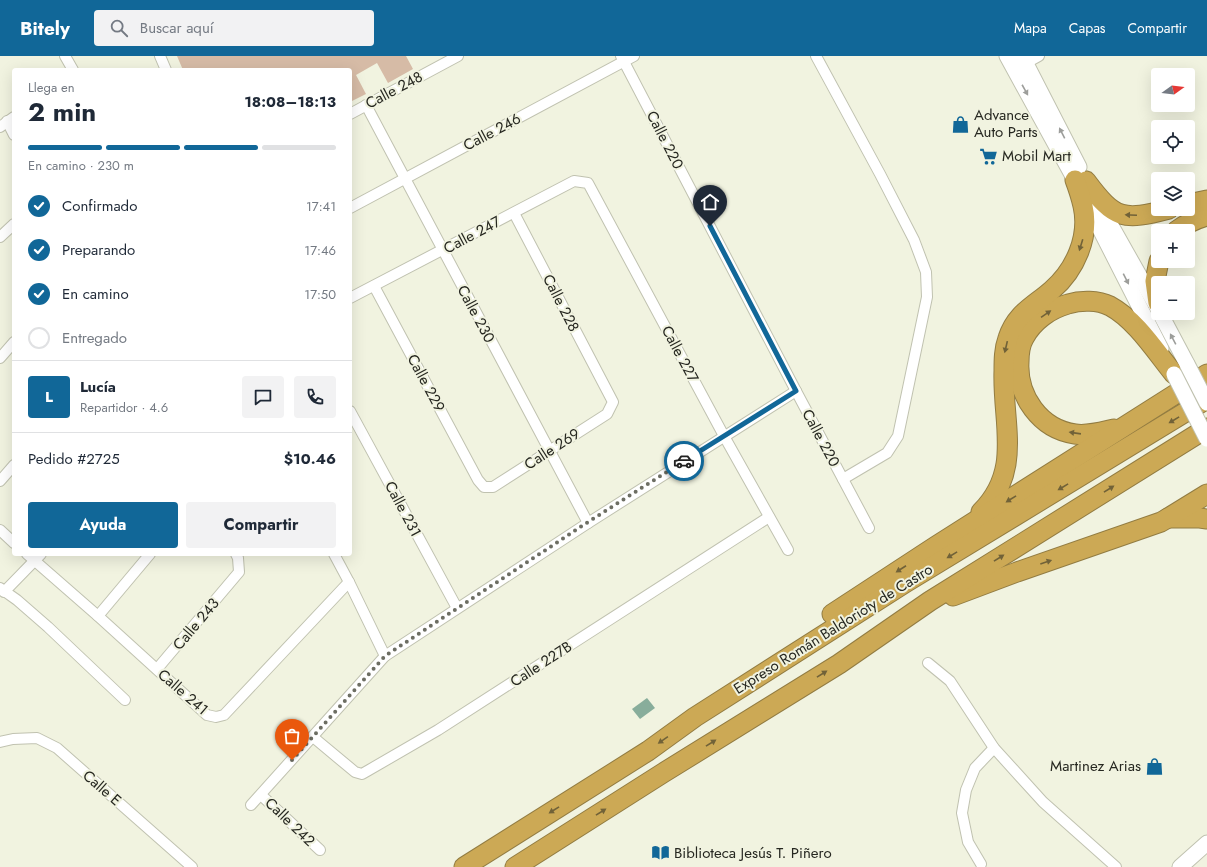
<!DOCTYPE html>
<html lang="es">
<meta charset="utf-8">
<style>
:root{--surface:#fff;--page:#f2f2f3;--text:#1f2937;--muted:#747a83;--line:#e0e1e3;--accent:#116798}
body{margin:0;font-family:Jost,sans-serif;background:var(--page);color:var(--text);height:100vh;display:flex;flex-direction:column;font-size:15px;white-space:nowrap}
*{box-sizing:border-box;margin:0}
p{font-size:13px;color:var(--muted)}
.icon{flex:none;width:22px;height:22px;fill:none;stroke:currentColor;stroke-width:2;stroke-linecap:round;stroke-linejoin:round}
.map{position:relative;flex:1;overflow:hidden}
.panel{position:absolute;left:12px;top:12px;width:340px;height:488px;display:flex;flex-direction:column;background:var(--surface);border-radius:4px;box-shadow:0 4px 16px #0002}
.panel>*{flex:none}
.needle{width:26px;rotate:75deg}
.controls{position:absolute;left:1151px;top:12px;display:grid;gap:8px}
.controls a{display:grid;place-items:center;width:44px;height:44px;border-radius:4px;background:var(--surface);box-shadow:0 4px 16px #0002;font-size:20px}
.pin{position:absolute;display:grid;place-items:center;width:34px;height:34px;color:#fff;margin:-41px -17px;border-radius:50% 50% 50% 0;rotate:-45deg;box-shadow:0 0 4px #0007}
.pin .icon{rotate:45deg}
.courier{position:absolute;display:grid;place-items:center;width:40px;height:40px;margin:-20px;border:3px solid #116798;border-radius:50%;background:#fff;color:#222;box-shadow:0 1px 5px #0007}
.head em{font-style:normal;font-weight:700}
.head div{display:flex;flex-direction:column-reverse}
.head{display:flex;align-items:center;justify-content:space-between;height:68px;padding:0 16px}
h1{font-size:26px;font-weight:700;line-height:30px}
.bar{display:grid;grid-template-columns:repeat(4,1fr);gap:6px 4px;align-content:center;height:48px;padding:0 16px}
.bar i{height:5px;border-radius:3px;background:var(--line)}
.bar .current{background:var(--accent)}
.bar p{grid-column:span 4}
.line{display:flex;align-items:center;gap:10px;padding:0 16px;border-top:1px solid var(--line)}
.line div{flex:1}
.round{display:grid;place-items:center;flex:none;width:42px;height:42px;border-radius:4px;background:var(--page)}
ol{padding:0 16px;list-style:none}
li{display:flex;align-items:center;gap:12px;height:44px}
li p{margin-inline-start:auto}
li .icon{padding:4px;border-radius:50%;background:var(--accent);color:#fff;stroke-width:4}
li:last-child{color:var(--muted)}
li i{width:22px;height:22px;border:2px solid var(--line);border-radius:50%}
.cta{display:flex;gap:8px;margin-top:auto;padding:8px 16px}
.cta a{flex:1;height:46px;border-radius:4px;background:var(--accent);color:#fff;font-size:16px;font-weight:700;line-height:46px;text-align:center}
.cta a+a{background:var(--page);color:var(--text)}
header{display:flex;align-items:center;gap:24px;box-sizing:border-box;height:56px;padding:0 20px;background:var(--accent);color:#fff}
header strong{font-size:19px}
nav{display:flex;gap:22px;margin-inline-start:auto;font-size:14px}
.search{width:280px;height:36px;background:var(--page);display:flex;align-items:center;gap:10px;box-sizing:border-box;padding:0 14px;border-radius:4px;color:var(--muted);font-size:15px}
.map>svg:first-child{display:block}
</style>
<header>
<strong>Bitely</strong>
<div class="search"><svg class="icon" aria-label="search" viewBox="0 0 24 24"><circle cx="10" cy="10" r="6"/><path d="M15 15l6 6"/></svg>Buscar aquí</div>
<nav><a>Mapa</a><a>Capas</a><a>Compartir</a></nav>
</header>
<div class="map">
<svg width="1207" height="811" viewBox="0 0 1207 811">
<rect width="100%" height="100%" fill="#f1f3e0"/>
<polygon fill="#d6bba6" points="177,0 406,0 413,13 388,27 377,7 356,19 366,38 350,46 350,14 183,14"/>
<polygon fill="#88ad9b" points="647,642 655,652 640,663 632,653"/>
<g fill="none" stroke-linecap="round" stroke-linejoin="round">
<defs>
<g id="street">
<polyline points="65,0 73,14"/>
<polyline points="160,0 166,14"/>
<polyline points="621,0 796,335 869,472"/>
<polyline points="816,0 880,118 914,184 926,216 927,241 898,380 887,397 843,423"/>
<polyline points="1021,10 1039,0"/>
<polyline points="366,49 588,467"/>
<polyline points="350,58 458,0"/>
<polyline points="7,65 14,79"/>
<polyline points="0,71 14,61"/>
<polyline points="350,152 634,0"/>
<polyline points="0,181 14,168"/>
<polyline points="374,230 478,424 484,431 493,431 607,358 613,346 514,157"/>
<polyline points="350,242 574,125 588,127 724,380 788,494"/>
<polyline points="0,302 14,286"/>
<polyline points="350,355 457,552"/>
<polyline points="0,425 14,409"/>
<polyline points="0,474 14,487"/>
<polyline points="27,498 98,560 207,659 216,661 224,659 349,526"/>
<polyline points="334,498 349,526 385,600"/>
<polyline points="0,532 17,544 48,571 125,644"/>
<polyline points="4,536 41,498"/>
<polyline points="98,560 150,498"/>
<polyline points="928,607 950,625 994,692 1043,746 1116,811"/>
<polyline points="157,613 239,516 238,502 236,498"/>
<polyline points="313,681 355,716 362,718 369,714 438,674 769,461"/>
<polyline points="0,686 13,683 37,682 57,692 192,811"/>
<polyline points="261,739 320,794"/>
<polyline points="251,749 385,600 588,467 796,335"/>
<polyline points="981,808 968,786 962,757 966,734 975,712 994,692"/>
</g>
<g id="secondary">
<polyline points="1007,0 1075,124 1161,293"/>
<polyline points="1022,0 1079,111"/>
<polyline points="1096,143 1157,251"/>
<polyline points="1160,257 1187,308"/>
<polyline points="1180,811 1207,787"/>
</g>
<g id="highway">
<path d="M1086,125C1115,164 1123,165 1169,153"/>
<polyline points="1188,148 1207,144"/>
<path d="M1176,175C1186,168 1195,163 1207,160"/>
<polyline points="1158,247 1155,225 1159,205"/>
<path d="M1114,373C1101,376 1088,380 1075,378C1040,373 1017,340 1019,306C1019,298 1020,289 1024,282C1033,265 1050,253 1068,248C1081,244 1098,244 1110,250C1136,264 1156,296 1174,318"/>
<path d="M981,456C1023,414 1002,367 1004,315C1004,304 1004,293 1008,282C1016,257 1034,250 1052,234C1075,214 1090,181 1083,150C1081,141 1078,132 1075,124"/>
<polyline points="1168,462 1200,462 1207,463"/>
<polyline points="953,540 1017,516 1161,466 1168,462 1207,438"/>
<polyline points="832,558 936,490 1207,318"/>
<polyline points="464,811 648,695 695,661 905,527 1207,343"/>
<polyline points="515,811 663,717 839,608 930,545 1207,372"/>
</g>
</defs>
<use href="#street" stroke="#c0c2b0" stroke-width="12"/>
<use href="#secondary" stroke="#c0c2b0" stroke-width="17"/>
<use href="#highway" stroke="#927c42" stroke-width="21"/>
<use href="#street" stroke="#fff" stroke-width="10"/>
<use href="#secondary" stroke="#fff" stroke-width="15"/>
<use href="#highway" stroke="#cca955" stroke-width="19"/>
<defs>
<g id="secondary-bridge">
<polyline points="1187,308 1207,347"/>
<polyline points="1174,318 1207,383"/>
</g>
</defs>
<use href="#secondary-bridge" stroke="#c0c2b0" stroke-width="17" stroke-linecap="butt"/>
<use href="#secondary-bridge" stroke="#fff" stroke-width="15"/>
</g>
<defs><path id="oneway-solid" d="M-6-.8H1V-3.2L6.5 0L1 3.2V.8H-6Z"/></defs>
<g fill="#9d9e9b">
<use href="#oneway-solid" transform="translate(1025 34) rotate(61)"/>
<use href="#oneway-solid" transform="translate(1062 77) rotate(-117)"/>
<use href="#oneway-solid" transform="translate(1126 223) rotate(63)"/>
<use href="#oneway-solid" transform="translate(1173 283) rotate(-118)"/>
</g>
<g fill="#716238">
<use href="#oneway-solid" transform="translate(1131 159) rotate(-178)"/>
<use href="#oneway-solid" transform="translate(1081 189) rotate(107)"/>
<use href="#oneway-solid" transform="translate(1046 258) rotate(-34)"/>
<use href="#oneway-solid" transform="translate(1006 291) rotate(103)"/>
<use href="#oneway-solid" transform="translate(1174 364) rotate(149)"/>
<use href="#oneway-solid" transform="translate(1075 377) rotate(-172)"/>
<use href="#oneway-solid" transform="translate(1063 431) rotate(149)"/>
<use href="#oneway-solid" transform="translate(1109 433) rotate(-32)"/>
<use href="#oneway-solid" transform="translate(1011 443) rotate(148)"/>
<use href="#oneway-solid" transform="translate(952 499) rotate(149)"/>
<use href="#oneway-solid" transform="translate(999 502) rotate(-32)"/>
<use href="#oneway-solid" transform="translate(1046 506) rotate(-19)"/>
<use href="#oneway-solid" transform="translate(901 513) rotate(147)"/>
<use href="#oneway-solid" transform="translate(822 618) rotate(-32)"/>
<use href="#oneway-solid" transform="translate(663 684) rotate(145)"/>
<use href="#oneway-solid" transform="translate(711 687) rotate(-32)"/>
<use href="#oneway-solid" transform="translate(554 754) rotate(148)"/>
<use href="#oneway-solid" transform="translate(601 756) rotate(-32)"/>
</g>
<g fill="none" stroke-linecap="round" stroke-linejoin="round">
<polyline stroke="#6d6e63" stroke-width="4" stroke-dasharray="0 7.2" points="292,704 385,600 588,466 684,405"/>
<polyline stroke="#116798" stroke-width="5" points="684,405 796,335 710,170"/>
</g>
<defs>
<symbol id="shop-bare" viewBox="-9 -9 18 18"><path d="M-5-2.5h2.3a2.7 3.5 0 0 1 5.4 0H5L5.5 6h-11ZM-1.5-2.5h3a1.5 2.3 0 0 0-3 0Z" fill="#116798" stroke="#f1f3e0" stroke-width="2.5" paint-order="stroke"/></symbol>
<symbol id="supermarket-bare" viewBox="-9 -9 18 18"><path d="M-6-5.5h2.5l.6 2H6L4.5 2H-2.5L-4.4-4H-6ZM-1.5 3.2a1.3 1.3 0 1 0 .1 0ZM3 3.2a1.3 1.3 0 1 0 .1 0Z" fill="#116798" stroke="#f1f3e0" stroke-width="2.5" paint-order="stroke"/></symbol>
<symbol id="library-bare" viewBox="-9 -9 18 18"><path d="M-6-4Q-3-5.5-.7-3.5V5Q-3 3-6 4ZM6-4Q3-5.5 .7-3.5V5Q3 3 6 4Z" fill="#116798" stroke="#f1f3e0" stroke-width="2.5" paint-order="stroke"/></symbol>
</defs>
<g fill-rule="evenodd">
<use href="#shop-bare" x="948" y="56" width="25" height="25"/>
<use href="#supermarket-bare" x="976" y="88" width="25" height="25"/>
<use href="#shop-bare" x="1142" y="698" width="25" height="25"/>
<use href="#library-bare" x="648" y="784" width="25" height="25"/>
</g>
<g text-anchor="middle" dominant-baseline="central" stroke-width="4" stroke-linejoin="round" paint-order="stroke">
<g font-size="15" fill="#262720" stroke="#f1f3e0">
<text transform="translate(394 34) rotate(-28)">Calle 248</text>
<text transform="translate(492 76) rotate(-28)">Calle 246</text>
<text transform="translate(665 84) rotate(63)">Calle 220</text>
<text transform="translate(472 179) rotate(-28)">Calle 247</text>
<text transform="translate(561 247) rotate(63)">Calle 228</text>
<text transform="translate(476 258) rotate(62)">Calle 230</text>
<text transform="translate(680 298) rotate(62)">Calle 227</text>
<text transform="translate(426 327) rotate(62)">Calle 229</text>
<text transform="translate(821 382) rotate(62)">Calle 220</text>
<text transform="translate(552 393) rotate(-33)">Calle 269</text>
<text transform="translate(403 453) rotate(62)">Calle 231</text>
<text transform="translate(196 568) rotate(-50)">Calle 243</text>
<text transform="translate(833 573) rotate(-32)">Expreso Román Baldorioty de Castro</text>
<text transform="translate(541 608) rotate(-33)">Calle 227B</text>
<text transform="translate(183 636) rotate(41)">Calle 241</text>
<text transform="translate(102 732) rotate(41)">Calle E</text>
<text transform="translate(290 766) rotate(44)">Calle 242</text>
</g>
<g font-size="15" fill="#262720" stroke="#f1f3e0" text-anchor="start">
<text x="974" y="59">Advance<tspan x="974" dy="17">Auto Parts</tspan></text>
<text x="1002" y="100">Mobil Mart</text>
<text x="1141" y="710" text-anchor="end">Martinez Arias</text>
<text x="674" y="797">Biblioteca Jesús T. Piñero</text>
</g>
</g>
</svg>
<div class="controls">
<a><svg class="needle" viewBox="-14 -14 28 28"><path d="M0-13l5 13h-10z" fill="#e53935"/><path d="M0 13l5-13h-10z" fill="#747a83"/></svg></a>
<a><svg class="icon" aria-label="locate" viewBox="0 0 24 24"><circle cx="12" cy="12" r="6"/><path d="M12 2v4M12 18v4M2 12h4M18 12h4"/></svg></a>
<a><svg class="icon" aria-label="layers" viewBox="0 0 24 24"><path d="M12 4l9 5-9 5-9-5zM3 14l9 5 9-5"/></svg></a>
<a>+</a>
<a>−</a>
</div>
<div class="pin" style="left:292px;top:704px;background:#ea580c"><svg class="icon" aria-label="bag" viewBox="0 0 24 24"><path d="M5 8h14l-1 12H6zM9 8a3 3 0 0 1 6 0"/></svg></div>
<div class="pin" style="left:710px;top:170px;background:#1f2937"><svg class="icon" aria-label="home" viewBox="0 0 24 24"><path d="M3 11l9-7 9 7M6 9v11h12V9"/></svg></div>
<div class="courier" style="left:684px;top:405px"><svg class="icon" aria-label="car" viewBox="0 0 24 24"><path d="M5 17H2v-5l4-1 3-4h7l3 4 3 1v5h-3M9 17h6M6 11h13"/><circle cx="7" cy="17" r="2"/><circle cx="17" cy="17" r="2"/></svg></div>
<section class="panel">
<div class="head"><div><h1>2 min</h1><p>Llega en</p></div><em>18:08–18:13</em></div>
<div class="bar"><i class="current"></i><i class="current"></i><i class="current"></i><i></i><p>En camino · 230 m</p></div>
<ol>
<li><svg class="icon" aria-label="check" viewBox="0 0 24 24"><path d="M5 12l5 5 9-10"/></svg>Confirmado<p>17:41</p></li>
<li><svg class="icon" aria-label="check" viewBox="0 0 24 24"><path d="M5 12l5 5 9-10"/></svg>Preparando<p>17:46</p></li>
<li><svg class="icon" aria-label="check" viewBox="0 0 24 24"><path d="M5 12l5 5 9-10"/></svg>En camino<p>17:50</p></li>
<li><i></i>Entregado</li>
</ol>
<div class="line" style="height:72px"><b class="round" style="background:var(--accent);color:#fff">L</b><div><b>Lucía</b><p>Repartidor · 4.6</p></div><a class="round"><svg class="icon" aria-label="chat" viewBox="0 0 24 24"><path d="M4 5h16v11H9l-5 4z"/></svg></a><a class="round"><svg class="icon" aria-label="phone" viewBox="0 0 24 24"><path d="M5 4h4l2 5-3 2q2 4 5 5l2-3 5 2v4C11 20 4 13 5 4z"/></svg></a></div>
<div class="line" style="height:52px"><div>Pedido #2725</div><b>$10.46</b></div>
<div class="cta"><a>Ayuda</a><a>Compartir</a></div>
</section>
</div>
